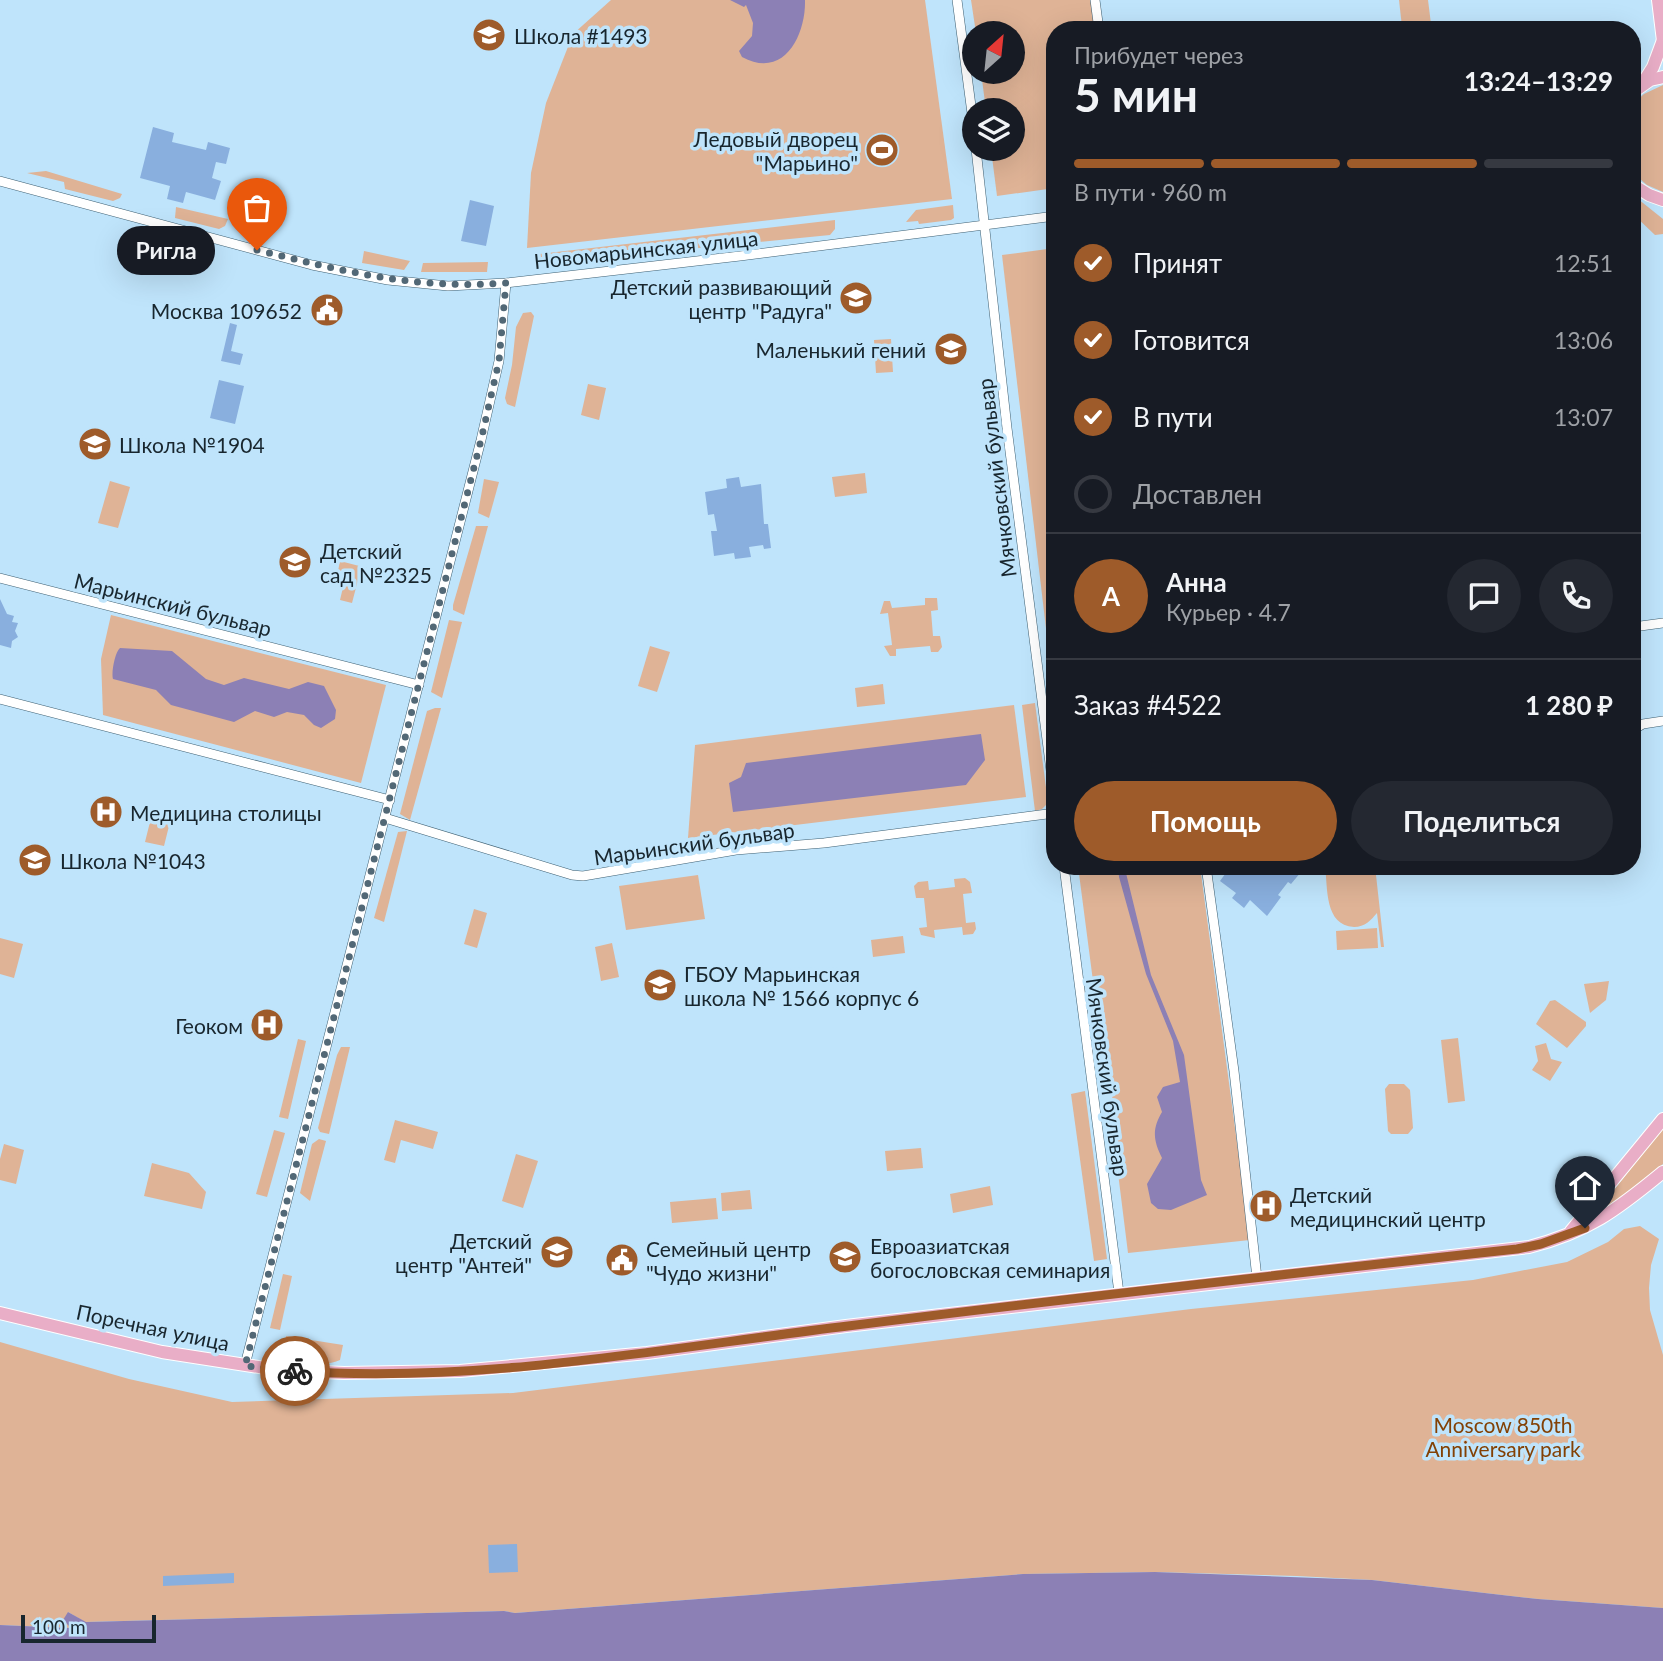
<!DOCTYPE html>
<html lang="ru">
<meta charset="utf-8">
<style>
:root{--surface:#171b24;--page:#242831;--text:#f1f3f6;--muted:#9ea1a6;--line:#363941;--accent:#9e5b2a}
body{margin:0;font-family:Lato,sans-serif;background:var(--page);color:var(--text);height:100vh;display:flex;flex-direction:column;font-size:26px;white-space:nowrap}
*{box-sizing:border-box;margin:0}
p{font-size:23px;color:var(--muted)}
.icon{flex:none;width:38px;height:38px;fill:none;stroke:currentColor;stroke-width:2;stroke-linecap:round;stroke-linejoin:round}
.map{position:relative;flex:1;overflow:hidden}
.details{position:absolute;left:1046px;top:21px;width:595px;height:854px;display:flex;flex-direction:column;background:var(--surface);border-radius:28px;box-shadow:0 7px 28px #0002}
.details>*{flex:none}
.needle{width:46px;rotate:27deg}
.buttons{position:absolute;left:962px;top:21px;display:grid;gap:14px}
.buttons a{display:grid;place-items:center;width:63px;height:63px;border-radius:50%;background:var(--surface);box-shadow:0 7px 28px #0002;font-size:35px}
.scale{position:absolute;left:21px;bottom:18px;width:135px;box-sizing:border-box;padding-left:7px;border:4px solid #18262e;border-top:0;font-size:19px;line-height:24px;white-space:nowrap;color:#18262e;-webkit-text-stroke:5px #bfe4fb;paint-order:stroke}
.pin{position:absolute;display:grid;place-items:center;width:60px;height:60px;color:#fff;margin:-72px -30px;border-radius:50% 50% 50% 0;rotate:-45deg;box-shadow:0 0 7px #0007}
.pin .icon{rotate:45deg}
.courier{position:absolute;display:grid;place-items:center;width:70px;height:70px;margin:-35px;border:5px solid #9e5b2a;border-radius:50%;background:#fff;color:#222;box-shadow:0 2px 9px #0007}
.bubble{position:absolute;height:49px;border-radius:24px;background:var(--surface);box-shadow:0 7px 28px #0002;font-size:23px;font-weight:700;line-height:49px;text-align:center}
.headline em{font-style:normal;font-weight:700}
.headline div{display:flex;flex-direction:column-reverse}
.headline{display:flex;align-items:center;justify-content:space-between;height:119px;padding:0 28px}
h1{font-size:46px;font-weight:700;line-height:52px}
.bar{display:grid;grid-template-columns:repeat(4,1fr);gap:10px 7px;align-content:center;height:84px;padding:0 28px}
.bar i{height:9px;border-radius:5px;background:var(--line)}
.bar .current{background:var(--accent)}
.bar p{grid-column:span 4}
.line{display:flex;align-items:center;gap:18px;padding:0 28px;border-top:2px solid var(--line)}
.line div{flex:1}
.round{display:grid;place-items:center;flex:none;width:74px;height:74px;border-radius:37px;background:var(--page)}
ol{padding:0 28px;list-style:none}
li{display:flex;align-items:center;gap:21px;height:77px}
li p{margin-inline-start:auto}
li .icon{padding:7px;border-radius:50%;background:var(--accent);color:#fff;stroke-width:4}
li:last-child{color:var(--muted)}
li i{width:38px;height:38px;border:4px solid var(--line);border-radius:50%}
.action{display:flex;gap:14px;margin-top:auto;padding:14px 28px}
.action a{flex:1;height:80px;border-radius:42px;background:var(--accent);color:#fff;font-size:28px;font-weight:700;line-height:80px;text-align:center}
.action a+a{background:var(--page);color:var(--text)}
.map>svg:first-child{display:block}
</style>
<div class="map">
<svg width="1663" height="1661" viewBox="0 0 1663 1661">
<rect width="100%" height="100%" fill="#bfe4fb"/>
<g fill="#dfb396">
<polygon points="611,0 925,0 952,199 527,248 531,173 546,103 573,34"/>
<polygon points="971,0 1091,0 1095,30 1055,30 1055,188 997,196 991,149 1013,149 1013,110 986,110 981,72 1013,72 1013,33 976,33"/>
<polygon points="1399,0 1428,0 1431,24 1402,27"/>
<polygon points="1663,85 1663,192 1647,185 1633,173 1633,104 1644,94"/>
<polygon points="46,171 122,194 120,198 113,201 65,189 64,182 27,173"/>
<polygon points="1633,195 1663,219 1663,234 1655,235 1633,214"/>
<polygon points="953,205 954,218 951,220 919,224 918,221 906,222 916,210"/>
<polygon points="176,207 228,219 225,226 219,229 175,218"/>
<polygon points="835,220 835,229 830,235 540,264 539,254"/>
<polygon points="1055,248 1055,688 1053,688 1002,255"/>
<polygon points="364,251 410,261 404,270 362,263"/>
<polygon points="488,262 487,272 421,272 423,263"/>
<polygon points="531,312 534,316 515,407 507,404 505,398 512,365 516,327 523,313"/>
<polygon points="891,339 893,372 876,373 874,340"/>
<polygon points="588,384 606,388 599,420 581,415"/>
<polygon points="865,473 867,493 835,497 832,477"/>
<polygon points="484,479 499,482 489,518 478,513"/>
<polygon points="110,481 130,487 118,528 98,523"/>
<polygon points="476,526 488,526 464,615 453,610 453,605"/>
<polygon points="340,561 367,568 363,581 358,580 352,603 340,600 345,579 337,576"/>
<polygon points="925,598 937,598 938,610 931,611 933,636 940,636 942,647 938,652 931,652 930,646 896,649 896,656 890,656 884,646 892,645 888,613 880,614 884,601 890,601 892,608 925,605"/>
<polygon points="111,615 386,685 361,783 103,715 101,659"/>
<polygon points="449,620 462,622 442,698 431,692"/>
<polygon points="650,646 670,652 657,692 638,686"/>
<polygon points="883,684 885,704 857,707 855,688"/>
<polygon points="1035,703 1048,803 1042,809 1035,811 1022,705"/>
<polygon points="1014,705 1026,797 688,838 695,745"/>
<polygon points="435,708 441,708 410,820 400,814 427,711"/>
<polygon points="153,810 172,814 164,846 145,842"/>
<polygon points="407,831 384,922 374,918 398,832"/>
<polygon points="1078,866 1200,866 1250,1240 1128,1253 1110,1109 1113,1094 1105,1073"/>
<path d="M1325,866H1375L1384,947H1381L1377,913C1371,920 1365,927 1354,927C1324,925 1328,888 1325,866Z"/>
<polygon points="698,875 705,919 626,930 619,886"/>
<polygon points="965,878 970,882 972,893 963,894 966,923 975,922 976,929 973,934 963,935 962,927 934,930 935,938 921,935 919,928 927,927 924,898 916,898 914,886 918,882 928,881 929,890 955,887 954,879"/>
<polygon points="474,909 487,913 477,948 464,944"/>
<polygon points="1377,928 1378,948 1337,950 1336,931"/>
<polygon points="903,936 905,953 873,957 871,940"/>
<polygon points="0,938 23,944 14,978 0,974"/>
<polygon points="612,943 619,977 601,981 595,947"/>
<polygon points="1609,981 1606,1000 1590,1013 1584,984"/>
<polygon points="1555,1000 1586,1022 1586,1026 1567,1048 1536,1024 1550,1001"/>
<polygon points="1458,1038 1465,1101 1448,1103 1441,1040"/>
<polygon points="298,1039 306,1041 288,1119 279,1117"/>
<polygon points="1546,1043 1551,1059 1562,1062 1550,1081 1532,1070 1538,1061 1535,1046"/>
<polygon points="341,1047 350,1047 329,1134 320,1132 318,1128 337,1055"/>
<polygon points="1389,1084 1404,1084 1410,1090 1413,1128 1408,1134 1391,1134 1388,1131 1385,1089"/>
<polygon points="1085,1091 1107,1259 1094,1261 1071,1094"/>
<polygon points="395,1120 438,1132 433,1149 401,1140 395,1163 384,1160"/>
<polygon points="1663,1128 1663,1164 1613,1205 1605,1206 1606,1200"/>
<polygon points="274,1130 285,1133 267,1197 256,1194"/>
<polygon points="319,1139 326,1141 310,1201 300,1193 312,1144"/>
<polygon points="4,1144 24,1150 16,1184 0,1180 0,1159"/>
<polygon points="921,1148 923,1168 887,1171 885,1151"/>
<polygon points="516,1154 538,1161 523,1208 502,1201"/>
<polygon points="152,1163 189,1173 206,1192 202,1209 144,1196"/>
<polygon points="990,1186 993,1205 953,1213 950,1194"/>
<polygon points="750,1190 752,1209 722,1211 721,1193"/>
<polygon points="716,1198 718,1219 672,1223 670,1202"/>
<polygon points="1640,1226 1659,1239 1651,1265 1649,1288 1650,1310 1663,1355 1663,1608 1538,1599 1372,1580 1297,1576 1155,1572 1023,1574 515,1613 504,1611 85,1622 68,1612 72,1628 0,1625 0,1342 129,1379 232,1402 513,1393 1191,1309 1473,1280 1567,1262 1608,1242 1624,1229"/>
<polygon points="283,1274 292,1276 280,1330 270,1328"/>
<path d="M286,1336L343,1345L340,1360C327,1367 298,1362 284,1358Z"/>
</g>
<g fill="#8c80b5">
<path d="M730,0H805C806,35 784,80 742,57L739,51L752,36L753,23L746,5L744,7Z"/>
<path d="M120,648L172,651L206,679L224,685L244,678L289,689L308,682L324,686L336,710L335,719L321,728L314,725L304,715L287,712L274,717L255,711L234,722L171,705L156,690L113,679C111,673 115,652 120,648Z"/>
<polygon points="981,734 985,760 966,785 733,812 729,783 741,777 746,763"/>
<path d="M1118,866H1127L1125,869L1151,975L1184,1055L1201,1180L1207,1195L1171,1210L1158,1209L1151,1203L1147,1184L1162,1158C1153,1140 1152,1129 1162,1112L1157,1097L1163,1087L1180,1082L1173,1041L1146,974L1119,877Z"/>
<polygon points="1155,1572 1372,1580 1538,1599 1663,1608 1663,1661 0,1661 0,1625 71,1628 63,1620 68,1612 86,1622 504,1611 515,1613 1023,1574"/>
</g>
<g fill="#89afde">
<polygon points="153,127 174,133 172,142 206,150 208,142 230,148 226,164 216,162 212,178 221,181 215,200 186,192 183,203 167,199 170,186 140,178"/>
<polygon points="470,200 494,206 486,246 461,241"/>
<polygon points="230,323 237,325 231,351 243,354 240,365 221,361"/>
<polygon points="219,380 244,386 235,424 210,418"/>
<polygon points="739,477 741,487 761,484 764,524 768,524 771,548 764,549 763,545 749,547 751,557 735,559 734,553 714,556 711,531 717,531 714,514 708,515 705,492 727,488 726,479"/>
<polygon points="0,599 7,614 14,616 12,622 18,623 15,631 18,637 12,641 11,648 0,645"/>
<polygon points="1231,866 1306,866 1291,884 1288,882 1278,895 1281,897 1267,916 1250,900 1244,908 1232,898 1236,893 1220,881"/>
<polygon points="517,1544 518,1572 489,1573 488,1545"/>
<polygon points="234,1573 234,1583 163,1586 163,1576"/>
</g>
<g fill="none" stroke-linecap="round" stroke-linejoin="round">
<defs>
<g id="minor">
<polyline points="957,0 975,136"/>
<polyline points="1095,0 1099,30"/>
<polyline points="976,149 1007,428 1055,802"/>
<polyline points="0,181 312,265 388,280 448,286 506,283 740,256 1055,216"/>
<polyline points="0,578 419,685"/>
<polyline points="1633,627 1663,623"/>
<polyline points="0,699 390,800"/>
<polyline points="1633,730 1643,724 1663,721"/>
<polyline points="385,818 572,875 583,876 736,850 824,843 1055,813"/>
<polyline points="1064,866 1119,1293"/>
<polyline points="1206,866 1234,1071 1257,1278"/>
<polyline points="245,1365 481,440 499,361 506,283"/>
</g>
<g id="major">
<polyline points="1658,0 1663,41"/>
<polyline points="1641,86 1653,67 1663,40"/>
<polyline points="1633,92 1650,80 1663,77"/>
<polyline points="1633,185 1649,195 1663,200"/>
<polyline points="1571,1231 1663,1119"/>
<path d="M0,1313L162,1352L278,1370L344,1373L460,1371L647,1353L846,1326L1529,1247C1588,1232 1617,1210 1663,1172"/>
</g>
</defs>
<use href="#minor" stroke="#3e6073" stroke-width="10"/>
<use href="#major" stroke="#fff" stroke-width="14"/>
<use href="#minor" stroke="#fff" stroke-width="9"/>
<use href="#major" stroke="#e9aec7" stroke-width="12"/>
</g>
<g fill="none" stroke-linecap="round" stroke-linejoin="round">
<path stroke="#526876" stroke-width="7" stroke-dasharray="0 12.6" d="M257,250C342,271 417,290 506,283L499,361L481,440L245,1366L295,1371"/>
<path stroke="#9e5b2a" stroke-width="9" d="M295,1371C481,1384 665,1348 848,1326C1071,1298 1294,1273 1517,1249L1541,1244L1585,1228"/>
</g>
<defs>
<symbol id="school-disc" viewBox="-11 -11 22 22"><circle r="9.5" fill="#9e5b2a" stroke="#bfe4fb"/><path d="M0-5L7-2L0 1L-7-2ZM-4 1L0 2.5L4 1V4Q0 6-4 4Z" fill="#fff"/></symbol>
<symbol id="stadium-disc" viewBox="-11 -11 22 22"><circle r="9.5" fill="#9e5b2a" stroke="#bfe4fb"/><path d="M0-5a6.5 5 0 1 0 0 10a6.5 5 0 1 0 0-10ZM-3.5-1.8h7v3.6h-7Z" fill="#fff"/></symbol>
<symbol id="civic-disc" viewBox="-11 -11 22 22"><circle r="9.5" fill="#9e5b2a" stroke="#bfe4fb"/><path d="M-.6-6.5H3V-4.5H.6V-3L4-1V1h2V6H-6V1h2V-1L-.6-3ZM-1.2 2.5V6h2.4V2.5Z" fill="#fff"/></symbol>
<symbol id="hospital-disc" viewBox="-11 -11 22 22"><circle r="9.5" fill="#9e5b2a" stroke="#bfe4fb"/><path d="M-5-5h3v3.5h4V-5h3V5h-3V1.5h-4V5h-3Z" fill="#fff"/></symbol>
<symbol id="university-disc" viewBox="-11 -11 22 22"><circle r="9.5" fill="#9e5b2a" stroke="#bfe4fb"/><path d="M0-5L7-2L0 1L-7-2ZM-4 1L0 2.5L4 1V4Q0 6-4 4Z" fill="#fff"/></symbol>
</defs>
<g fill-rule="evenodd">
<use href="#school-disc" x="470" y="16" width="38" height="38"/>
<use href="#stadium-disc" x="863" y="131" width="38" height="38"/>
<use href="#school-disc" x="837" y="279" width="38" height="38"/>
<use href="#civic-disc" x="308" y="291" width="38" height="38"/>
<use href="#school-disc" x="932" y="330" width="38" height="38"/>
<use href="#school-disc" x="76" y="425" width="38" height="38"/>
<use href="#school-disc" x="276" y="543" width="38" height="38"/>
<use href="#hospital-disc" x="87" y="793" width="38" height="38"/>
<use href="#school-disc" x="16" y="841" width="38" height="38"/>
<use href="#school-disc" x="641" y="966" width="38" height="38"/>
<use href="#hospital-disc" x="248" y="1006" width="38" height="38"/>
<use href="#hospital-disc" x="1247" y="1187" width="38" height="38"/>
<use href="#school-disc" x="538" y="1233" width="38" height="38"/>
<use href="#university-disc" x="826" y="1238" width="38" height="38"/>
<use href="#civic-disc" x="603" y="1241" width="38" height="38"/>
</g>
<g text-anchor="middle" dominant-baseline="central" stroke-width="7" stroke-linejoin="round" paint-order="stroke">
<g font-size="21" fill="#18262e" stroke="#bfe4fb" text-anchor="start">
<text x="514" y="35">Школа #1493</text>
<text x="858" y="138" text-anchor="end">Ледовый дворец<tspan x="858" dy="24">"Марьино"</tspan></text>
<text x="832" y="286" text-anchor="end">Детский развивающий<tspan x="832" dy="24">центр "Радуга"</tspan></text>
<text x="302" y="310" text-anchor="end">Москва 109652</text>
<text x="926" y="349" text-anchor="end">Маленький гений</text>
<text x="119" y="444">Школа №1904</text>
<text x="320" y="550">Детский<tspan x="320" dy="24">сад №2325</tspan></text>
<text x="130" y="812">Медицина столицы</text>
<text x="60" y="860">Школа №1043</text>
<text x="684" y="973">ГБОУ Марьинская<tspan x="684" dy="24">школа № 1566 корпус 6</tspan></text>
<text x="243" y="1025" text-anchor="end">Геоком</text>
<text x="1290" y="1194">Детский<tspan x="1290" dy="24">медицинский центр</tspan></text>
<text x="532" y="1240" text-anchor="end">Детский<tspan x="532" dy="24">центр "Антей"</tspan></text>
<text x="870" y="1245">Евроазиатская<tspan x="870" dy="24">богословская семинария</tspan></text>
<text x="646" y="1248">Семейный центр<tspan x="646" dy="24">"Чудо жизни"</tspan></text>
</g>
<g font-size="21" fill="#18262e" stroke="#bfe4fb">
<text transform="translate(646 249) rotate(-6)">Новомарьинская улица</text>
<text transform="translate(996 478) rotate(-97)">Мячковский бульвар</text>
<text transform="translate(173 604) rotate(14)">Марьинский бульвар</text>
<text transform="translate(694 843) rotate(-8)">Марьинский бульвар</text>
<text transform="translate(1108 1077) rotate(82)">Мячковский бульвар</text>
<text transform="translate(153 1327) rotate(12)">Поречная улица</text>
</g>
<g font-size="21" fill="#834105" stroke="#bfe4fb">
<text x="1503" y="1424">Moscow 850th<tspan x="1503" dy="24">Anniversary park</tspan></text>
</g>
</g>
</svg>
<div class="buttons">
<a><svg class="needle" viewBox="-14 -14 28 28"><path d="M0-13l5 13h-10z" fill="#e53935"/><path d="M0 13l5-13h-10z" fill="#9ea1a6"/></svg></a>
<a><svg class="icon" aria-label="layers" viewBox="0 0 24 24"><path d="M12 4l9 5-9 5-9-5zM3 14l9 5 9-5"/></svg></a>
</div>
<div class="scale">100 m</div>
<div class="pin" style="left:257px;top:250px;background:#ea580c"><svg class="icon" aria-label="bag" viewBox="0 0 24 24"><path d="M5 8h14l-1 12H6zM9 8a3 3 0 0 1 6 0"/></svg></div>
<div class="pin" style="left:1585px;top:1228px;background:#1f2937"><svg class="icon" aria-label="home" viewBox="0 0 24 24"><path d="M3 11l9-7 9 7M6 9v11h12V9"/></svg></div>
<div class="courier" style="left:295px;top:1371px"><svg class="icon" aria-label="bike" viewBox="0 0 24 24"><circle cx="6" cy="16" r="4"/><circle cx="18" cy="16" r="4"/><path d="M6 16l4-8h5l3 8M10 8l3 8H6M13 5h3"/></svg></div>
<div class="bubble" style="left:117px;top:226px;width:98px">Ригла</div>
<section class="details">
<div class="headline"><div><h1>5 мин</h1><p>Прибудет через</p></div><em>13:24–13:29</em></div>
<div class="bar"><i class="current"></i><i class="current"></i><i class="current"></i><i></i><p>В пути · 960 m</p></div>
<ol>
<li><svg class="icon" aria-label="check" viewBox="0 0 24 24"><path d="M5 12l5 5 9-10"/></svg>Принят<p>12:51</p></li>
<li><svg class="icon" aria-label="check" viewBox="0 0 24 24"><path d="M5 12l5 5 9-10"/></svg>Готовится<p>13:06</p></li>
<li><svg class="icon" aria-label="check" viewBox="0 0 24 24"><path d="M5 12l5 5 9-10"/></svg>В пути<p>13:07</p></li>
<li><i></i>Доставлен</li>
</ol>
<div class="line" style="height:126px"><b class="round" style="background:var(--accent);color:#fff">А</b><div><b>Анна</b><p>Курьер · 4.7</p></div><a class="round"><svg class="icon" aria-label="chat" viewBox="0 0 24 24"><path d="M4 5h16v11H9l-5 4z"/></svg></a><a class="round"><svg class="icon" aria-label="phone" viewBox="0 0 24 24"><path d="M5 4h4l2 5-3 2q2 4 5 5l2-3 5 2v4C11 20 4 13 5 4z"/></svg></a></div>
<div class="line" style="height:91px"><div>Заказ #4522</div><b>1 280 ₽</b></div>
<div class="action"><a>Помощь</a><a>Поделиться</a></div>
</section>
</div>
